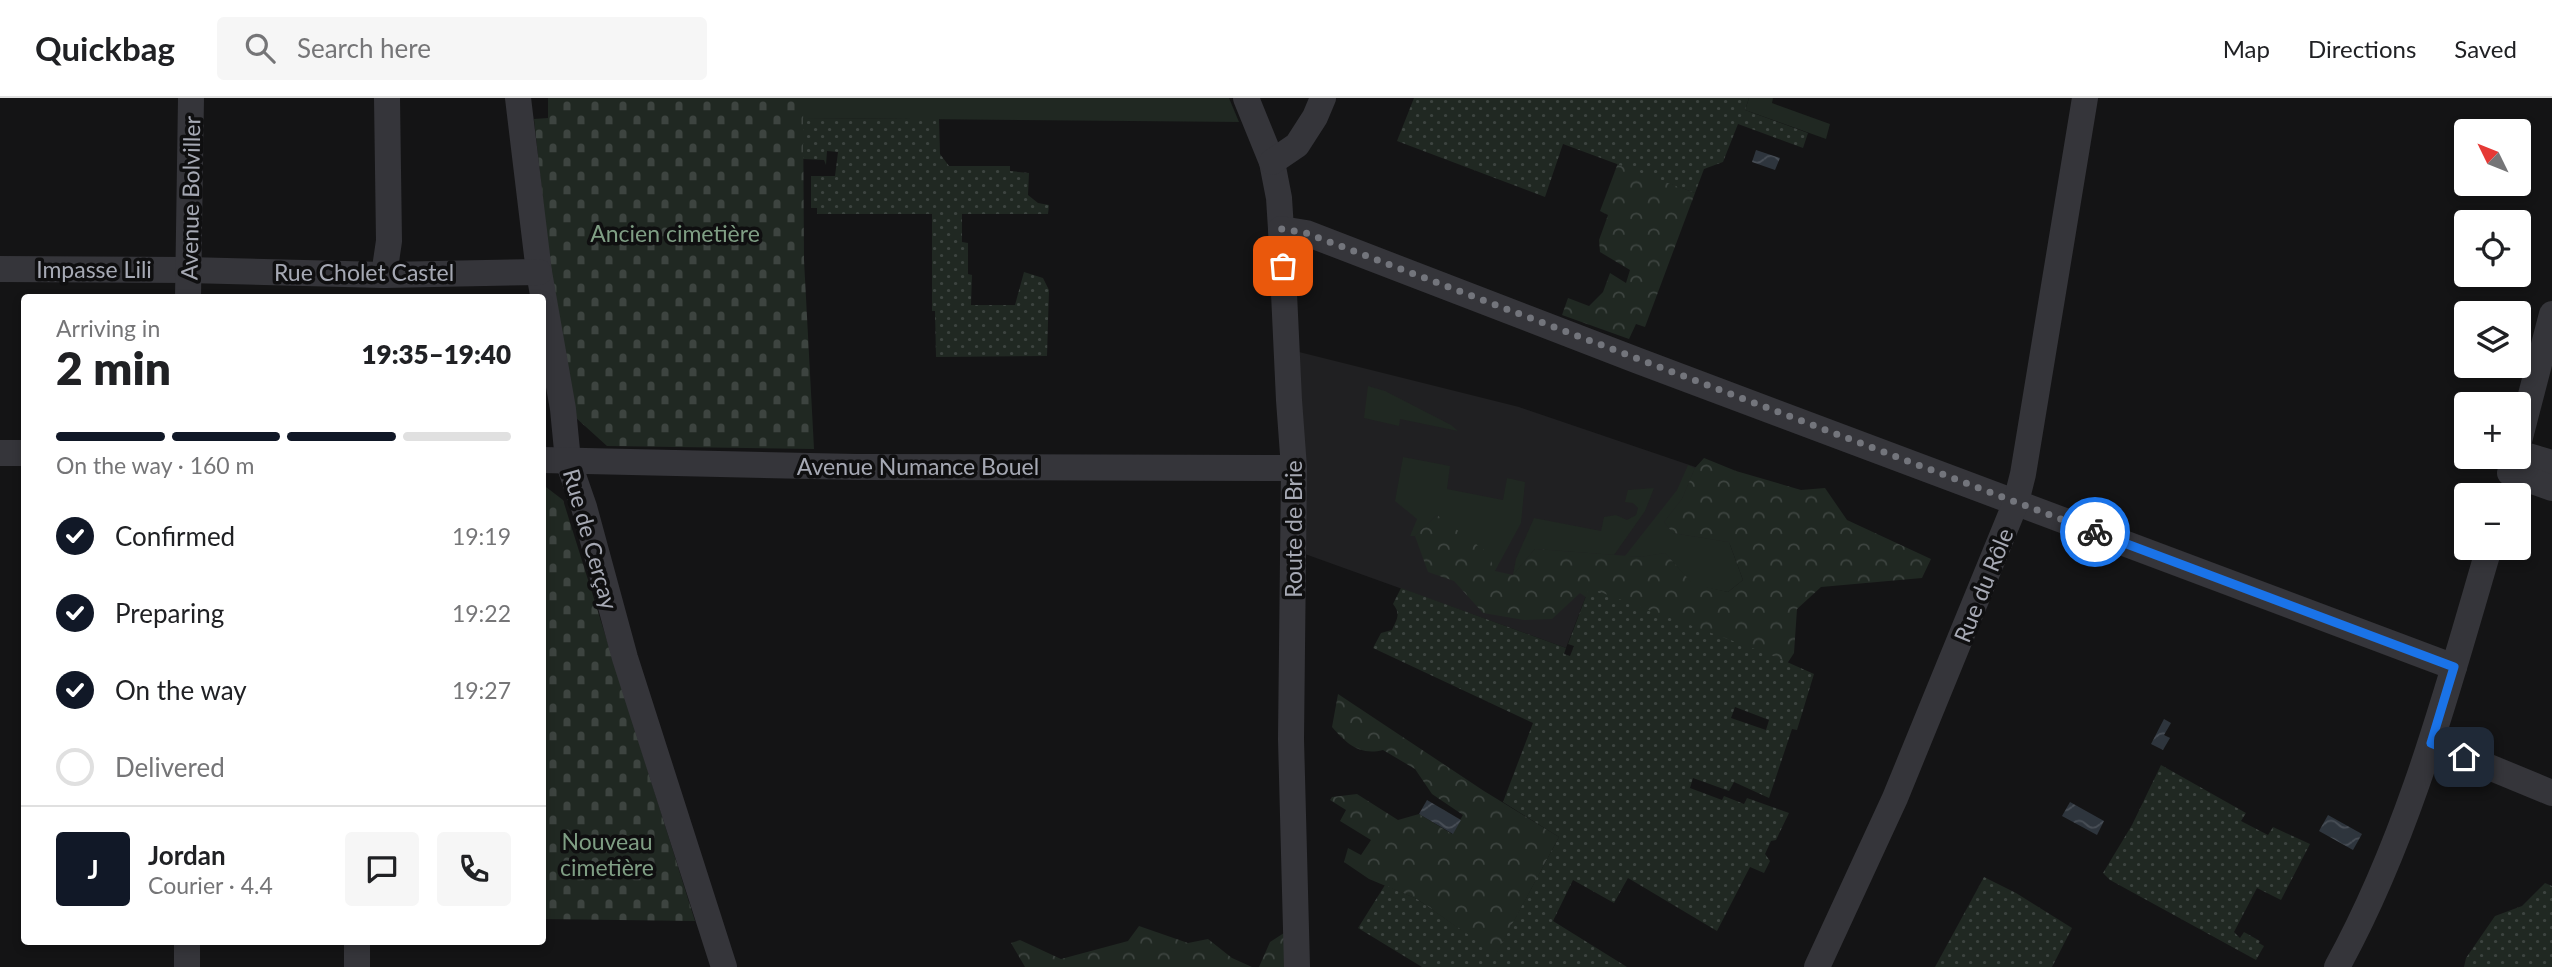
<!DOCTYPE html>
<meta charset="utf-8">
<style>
:root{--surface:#fff;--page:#f6f6f6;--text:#202124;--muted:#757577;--line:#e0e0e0;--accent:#111827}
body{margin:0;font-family:Lato,sans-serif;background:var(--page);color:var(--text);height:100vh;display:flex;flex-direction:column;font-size:26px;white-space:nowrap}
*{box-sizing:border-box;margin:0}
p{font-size:23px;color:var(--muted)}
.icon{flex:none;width:38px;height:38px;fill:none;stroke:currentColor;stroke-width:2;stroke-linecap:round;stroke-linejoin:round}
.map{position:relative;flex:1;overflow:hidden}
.panel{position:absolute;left:21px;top:196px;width:525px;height:651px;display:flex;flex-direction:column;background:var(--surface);border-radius:7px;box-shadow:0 4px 10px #0003}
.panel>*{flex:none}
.needle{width:46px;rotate:313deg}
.fabs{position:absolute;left:2454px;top:21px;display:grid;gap:14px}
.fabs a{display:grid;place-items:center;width:77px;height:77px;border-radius:7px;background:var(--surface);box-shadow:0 4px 10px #0003;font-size:35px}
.pin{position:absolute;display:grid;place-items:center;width:60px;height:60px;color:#fff;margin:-30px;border-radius:14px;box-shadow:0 4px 10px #0006}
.courier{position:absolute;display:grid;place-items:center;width:70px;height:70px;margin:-35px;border:5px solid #1a73e8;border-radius:50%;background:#fff;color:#222;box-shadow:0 2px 9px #0007}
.overview em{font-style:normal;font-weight:800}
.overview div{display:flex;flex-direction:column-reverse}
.overview{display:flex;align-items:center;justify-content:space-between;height:119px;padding:0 35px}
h1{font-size:46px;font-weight:800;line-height:52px}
.bar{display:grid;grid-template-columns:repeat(4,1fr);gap:10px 7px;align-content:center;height:84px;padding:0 35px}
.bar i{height:9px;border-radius:5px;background:var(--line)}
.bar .active{background:var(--accent)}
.bar p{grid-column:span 4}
.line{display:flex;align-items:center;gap:18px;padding:0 35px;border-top:2px solid var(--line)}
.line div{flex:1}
.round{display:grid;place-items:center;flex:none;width:74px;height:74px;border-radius:7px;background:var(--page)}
ol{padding:0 35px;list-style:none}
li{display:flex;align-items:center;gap:21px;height:77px}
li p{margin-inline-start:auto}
li .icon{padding:7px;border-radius:50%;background:var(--accent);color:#fff;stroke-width:4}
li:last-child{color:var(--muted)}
li i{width:38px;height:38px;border:4px solid var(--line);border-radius:50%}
header{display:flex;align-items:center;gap:42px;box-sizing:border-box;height:98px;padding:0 35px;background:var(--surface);border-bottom:2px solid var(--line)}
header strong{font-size:33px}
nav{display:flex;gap:38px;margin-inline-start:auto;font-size:24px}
.search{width:490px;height:63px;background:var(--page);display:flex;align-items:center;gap:18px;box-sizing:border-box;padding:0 24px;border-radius:7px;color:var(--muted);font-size:26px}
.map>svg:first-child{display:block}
</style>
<header>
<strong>Quickbag</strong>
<div class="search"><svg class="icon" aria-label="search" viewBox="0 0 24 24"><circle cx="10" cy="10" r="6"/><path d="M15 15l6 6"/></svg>Search here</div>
<nav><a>Map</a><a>Directions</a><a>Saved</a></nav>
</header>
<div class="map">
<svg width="2552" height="869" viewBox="0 0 2552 869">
<defs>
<pattern id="forest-crowns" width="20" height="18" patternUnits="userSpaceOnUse" patternTransform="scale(1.75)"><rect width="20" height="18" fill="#202822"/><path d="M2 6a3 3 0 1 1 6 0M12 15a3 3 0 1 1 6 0" fill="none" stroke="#3d4440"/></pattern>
<pattern id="cemetery-stones" width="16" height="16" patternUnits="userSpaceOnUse" patternTransform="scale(1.75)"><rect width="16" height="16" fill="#202822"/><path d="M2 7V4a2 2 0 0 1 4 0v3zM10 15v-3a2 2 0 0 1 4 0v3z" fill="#3d4440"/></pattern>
<pattern id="park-dots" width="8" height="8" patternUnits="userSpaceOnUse" patternTransform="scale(1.75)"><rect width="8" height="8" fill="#202822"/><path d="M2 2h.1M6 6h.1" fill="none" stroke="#3d4440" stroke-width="1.8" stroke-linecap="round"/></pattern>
<pattern id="water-waves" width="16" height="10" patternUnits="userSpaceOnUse" patternTransform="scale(1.75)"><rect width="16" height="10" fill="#2e353d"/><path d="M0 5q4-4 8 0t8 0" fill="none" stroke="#494f57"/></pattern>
</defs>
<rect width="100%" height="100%" fill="#141415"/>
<polygon fill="#202022" points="1299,254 1519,309 1831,415 1589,490 1566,550 1305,456"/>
<g fill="#202822">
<polygon points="803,0 1229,0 1239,24 803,20"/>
<polygon points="1749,0 1773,0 1772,5 1830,26 1826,41 1745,12"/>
<polygon points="1368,288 1385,293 1451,327 1458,333 1400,321 1399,328 1364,320"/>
<polygon points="1403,359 1450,368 1447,391 1503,402 1507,380 1525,384 1521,425 1495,473 1437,417 1415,438 1410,438 1417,421 1395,403"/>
<polygon points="1688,367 1695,370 1682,401 1664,424 1673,435 1729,444 1743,482 1728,494 1693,487 1665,455 1642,459 1625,458 1677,392"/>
<polygon points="1654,390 1645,413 1614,457 1535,451 1513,477 1516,461 1534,420 1601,433 1604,419 1616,417 1627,422 1636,417 1638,410 1633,405 1625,404 1628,392"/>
</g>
<g fill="url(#forest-crowns)">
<polygon points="1618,65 1695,95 1645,229 1636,226 1629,241 1562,217 1568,200 1589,208 1603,194 1610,175 1626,185 1630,172 1600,154 1599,142 1608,117 1600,113"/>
<polygon points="1704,360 1736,373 1801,392 1825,390 1847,422 1931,461 1922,480 1821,489 1797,511 1794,555 1783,572 1615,520 1580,495 1552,521 1524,522 1483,515 1454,483 1428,474 1415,438 1437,417 1488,455 1495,473 1513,477 1535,451 1641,459 1665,455 1693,486 1728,494 1743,482 1729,444 1673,435 1664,424 1682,401 1695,370"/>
<path d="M1338,596L1484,693L1559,739L1496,857L1417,801L1369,781L1344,764L1348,750L1361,757L1371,742L1340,723L1346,712L1330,702L1332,699L1357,696L1398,722L1419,716L1452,736L1463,717L1432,696L1415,671L1383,652C1359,658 1346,645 1332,629Z"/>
<polygon points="1139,828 1188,845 1208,841 1232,860 1252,869 1025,869 1011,845 1020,842 1061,861 1128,843"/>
<polygon points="1284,835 1287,869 1259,869 1270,844"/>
</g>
<g fill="url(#cemetery-stones)">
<polygon points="548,0 803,0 804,162 814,351 607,348 575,319 554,205 534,21 548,20"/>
<polygon points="542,386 563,402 695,823 543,821"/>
</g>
<g fill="url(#park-dots)" fill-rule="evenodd">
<polygon points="1414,0 1749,0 1745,12 1808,35 1803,50 1738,26 1723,64 1704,71 1695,95 1563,46 1545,99 1397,43"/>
<polygon points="803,20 939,21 940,56 949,68 1010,68 1010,73 1029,75 1028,97 1038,105 1049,107 1048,116 962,116 962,144 968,145 968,176 972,177 971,207 1015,207 1024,174 1043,180 1049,192 1047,258 936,259 935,213 932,213 932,116 817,116 817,110 811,110 811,78 835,78 838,54 827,53 826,67 824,62 803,61"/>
<path d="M1401,490L1566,550L1564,556L1570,558L1574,548L1568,546L1589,490L1771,557L1814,576L1797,632L1792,631L1769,700L1734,684L1729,693L1693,680L1690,690L1722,702L1724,698L1744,706L1747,700L1789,715L1776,742L1771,743L1765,756L1770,763L1764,775L1750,769L1717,833L1628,780L1614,805L1573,782L1553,823L1627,869H1422L1358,830L1385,787L1417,801L1496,856L1559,739L1503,704L1533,625L1373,550L1381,535L1392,532C1397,521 1401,516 1393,506ZM1735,609L1769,622L1766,632L1731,620Z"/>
<polygon points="2161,667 2246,715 2241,723 2268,737 2273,729 2310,746 2281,802 2257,790 2234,834 2240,840 2244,834 2260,843 2259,845 2264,848 2256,862 2110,782 2103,775 2132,727"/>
<polygon points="1984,779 2016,795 2072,830 2052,869 1935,869"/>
<polygon points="2545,785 2552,788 2552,869 2464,869 2466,860 2495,818 2522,808"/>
</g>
<g fill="url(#water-waves)">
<polygon points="1756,52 1780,60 1775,72 1752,64"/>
<polygon points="2164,621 2171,625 2164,637 2170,640 2163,652 2151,646"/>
<polygon points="1427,702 1461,722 1453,736 1419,716"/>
<polygon points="2070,704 2104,723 2097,737 2062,718"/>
<polygon points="2328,717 2362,736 2353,752 2319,733"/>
</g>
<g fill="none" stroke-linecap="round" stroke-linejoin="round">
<g stroke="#35353a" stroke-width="26">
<polyline points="518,0 539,174 563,311 568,363 584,409 625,560 724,869"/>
<polyline points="1246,0 1272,64 1279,100 1281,131 1289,302 1294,370 1291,641 1297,869"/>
<polyline points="1272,64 1297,47 1315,19 1323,0"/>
<polyline points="1281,131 1306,135 1636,262 2454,569"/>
<polyline points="0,171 188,172 384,177 539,174"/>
<polyline points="384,177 389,143 387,0"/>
<polyline points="188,200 191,0"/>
<polyline points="2518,347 2552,216"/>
<polyline points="0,355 24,355"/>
<polyline points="2518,355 2552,365"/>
<polyline points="542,362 857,369 1294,370"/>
<polyline points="2510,375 2552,390"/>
<polyline points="2431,645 2552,695"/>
<polyline points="187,844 187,869"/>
<polyline points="357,844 357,869"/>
<polyline points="1817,869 1895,700 2016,404 2023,376 2085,0"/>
<path d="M2337,869C2409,738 2447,593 2489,450"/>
</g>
</g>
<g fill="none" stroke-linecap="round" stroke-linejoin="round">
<polyline stroke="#73757c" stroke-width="7" stroke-dasharray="0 12.6" points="1283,168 1281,131 1306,135 2095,434"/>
<polyline stroke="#1a73e8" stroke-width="9" points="2095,434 2454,569 2431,645 2464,659"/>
</g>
<g text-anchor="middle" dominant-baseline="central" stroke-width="7" stroke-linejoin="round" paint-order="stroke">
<g font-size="23" fill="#a6a9b4" stroke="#0f0f10">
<text transform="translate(190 100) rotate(-89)">Avenue Bolviller</text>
<text x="94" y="171">Impasse Lili</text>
<text x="364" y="174">Rue Cholet Castel</text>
<text x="918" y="368">Avenue Numance Bouel</text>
<text transform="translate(1293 431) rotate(-90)">Route de Brie</text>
<text transform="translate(591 441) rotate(74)">Rue de Cerçay</text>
<text transform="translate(1983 487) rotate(-68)">Rue du Rôle</text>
</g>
<g font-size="23" fill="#7f9e84" stroke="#0f0f10">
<text x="675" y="135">Ancien cimetière</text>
<text x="607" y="743">Nouveau<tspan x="607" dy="26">cimetière</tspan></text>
</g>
</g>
</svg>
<div class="fabs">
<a><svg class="needle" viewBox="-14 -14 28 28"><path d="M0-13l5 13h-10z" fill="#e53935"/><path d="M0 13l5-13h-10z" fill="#757577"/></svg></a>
<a><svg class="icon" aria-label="locate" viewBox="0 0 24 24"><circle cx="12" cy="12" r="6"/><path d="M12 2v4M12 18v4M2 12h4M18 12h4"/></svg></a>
<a><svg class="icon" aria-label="layers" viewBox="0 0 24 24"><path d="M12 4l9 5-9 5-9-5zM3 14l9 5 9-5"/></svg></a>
<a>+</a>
<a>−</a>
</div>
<div class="pin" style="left:1283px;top:168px;background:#ea580c"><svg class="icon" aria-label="bag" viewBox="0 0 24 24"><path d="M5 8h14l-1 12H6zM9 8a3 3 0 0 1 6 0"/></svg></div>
<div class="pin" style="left:2464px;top:659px;background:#1f2937"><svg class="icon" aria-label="home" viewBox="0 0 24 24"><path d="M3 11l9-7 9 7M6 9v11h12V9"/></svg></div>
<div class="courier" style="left:2095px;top:434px"><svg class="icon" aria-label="bike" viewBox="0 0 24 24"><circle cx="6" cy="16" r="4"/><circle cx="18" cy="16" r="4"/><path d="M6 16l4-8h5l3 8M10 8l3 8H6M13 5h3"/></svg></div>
<section class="panel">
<div class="overview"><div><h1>2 min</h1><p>Arriving in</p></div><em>19:35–19:40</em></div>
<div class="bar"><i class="active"></i><i class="active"></i><i class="active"></i><i></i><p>On the way · 160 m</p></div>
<ol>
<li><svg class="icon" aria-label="check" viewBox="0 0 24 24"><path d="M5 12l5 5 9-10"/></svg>Confirmed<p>19:19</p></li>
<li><svg class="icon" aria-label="check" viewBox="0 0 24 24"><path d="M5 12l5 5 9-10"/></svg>Preparing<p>19:22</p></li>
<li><svg class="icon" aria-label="check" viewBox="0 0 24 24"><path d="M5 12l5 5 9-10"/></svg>On the way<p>19:27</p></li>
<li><i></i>Delivered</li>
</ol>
<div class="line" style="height:126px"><b class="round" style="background:var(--accent);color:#fff">J</b><div><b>Jordan</b><p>Courier · 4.4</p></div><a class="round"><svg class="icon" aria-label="chat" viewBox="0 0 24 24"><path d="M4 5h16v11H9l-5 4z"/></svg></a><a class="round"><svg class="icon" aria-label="phone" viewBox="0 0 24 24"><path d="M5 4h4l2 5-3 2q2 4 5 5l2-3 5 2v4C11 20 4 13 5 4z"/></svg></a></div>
</section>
</div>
